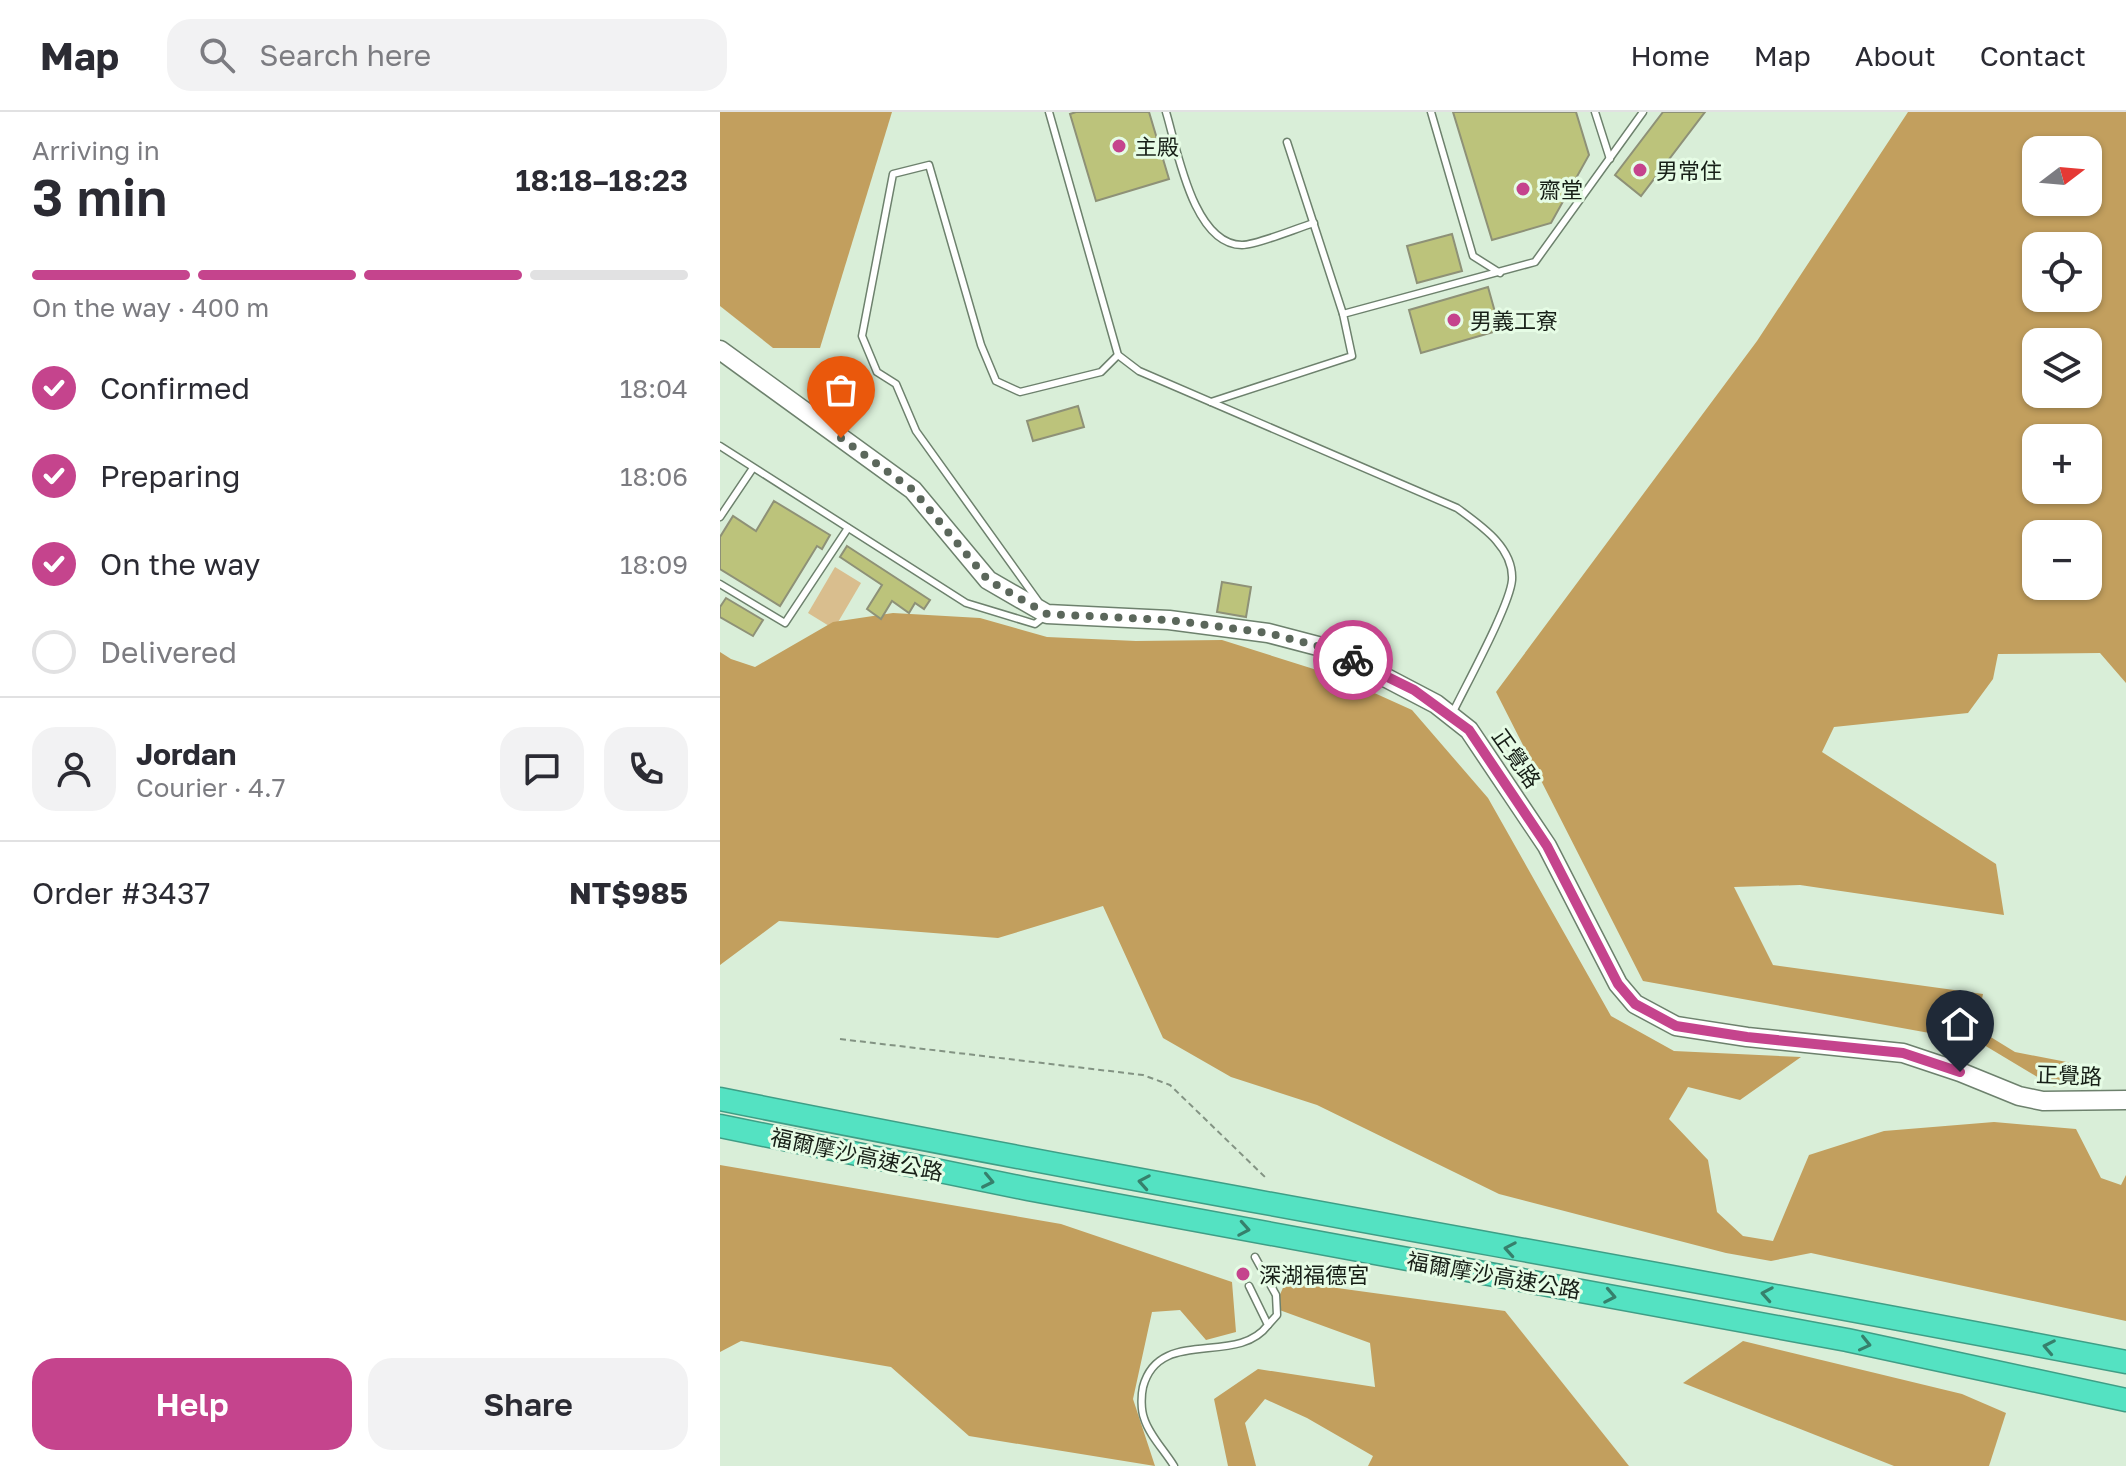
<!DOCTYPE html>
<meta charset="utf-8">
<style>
:root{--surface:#fff;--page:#f2f2f3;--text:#2b2b33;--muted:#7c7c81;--line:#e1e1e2;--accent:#c5448d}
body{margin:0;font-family:"Golos Text","Noto Sans TC",sans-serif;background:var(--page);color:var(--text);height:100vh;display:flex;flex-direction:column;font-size:30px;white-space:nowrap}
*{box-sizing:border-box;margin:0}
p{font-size:26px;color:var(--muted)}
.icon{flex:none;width:44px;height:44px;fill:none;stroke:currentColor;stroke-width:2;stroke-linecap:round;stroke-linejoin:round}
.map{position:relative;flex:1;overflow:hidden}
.details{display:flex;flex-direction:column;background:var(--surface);width:720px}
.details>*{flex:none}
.needle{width:52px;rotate:74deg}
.fabs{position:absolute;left:1302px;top:24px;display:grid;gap:16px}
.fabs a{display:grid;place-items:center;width:80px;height:80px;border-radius:16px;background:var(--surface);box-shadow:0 2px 6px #0004;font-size:40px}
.pin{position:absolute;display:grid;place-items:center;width:68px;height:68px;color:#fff;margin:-82px -34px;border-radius:50% 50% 50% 0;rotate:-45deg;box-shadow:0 0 8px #0007}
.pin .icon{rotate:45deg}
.courier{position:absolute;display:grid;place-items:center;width:80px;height:80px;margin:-40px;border:6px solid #c5448d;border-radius:50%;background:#fff;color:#222;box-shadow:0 2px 10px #0007}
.overview em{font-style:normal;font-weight:600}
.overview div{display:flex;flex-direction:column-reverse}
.overview{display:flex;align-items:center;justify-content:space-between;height:136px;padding:0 32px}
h1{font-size:52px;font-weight:600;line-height:60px}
.bar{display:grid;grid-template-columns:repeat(4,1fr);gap:12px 8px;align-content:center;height:96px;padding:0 32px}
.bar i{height:10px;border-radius:6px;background:var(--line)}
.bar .on{background:var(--accent)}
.bar p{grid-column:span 4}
.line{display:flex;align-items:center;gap:20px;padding:0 32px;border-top:2px solid var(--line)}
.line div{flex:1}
.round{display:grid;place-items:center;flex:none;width:84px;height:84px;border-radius:24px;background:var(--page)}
ol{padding:0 32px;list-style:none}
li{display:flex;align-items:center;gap:24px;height:88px}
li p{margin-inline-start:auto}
li .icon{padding:8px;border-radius:50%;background:var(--accent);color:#fff;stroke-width:4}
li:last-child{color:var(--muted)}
li i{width:44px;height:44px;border:4px solid var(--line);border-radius:50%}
.action{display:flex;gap:16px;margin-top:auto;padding:16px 32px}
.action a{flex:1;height:92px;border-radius:24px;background:var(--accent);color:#fff;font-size:32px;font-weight:600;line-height:92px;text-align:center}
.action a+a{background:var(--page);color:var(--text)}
header{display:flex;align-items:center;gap:48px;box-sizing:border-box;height:112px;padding:0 40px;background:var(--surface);border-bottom:2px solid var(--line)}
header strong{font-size:38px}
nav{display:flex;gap:44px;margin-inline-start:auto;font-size:28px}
.search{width:560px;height:72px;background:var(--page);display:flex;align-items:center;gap:20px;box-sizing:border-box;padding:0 28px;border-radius:24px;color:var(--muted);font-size:30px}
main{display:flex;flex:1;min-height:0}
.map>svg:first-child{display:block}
</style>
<header>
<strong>Map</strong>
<div class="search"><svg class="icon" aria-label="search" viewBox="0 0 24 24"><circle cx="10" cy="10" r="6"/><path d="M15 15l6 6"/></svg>Search here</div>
<nav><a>Home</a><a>Map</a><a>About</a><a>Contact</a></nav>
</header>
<main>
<section class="details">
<div class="overview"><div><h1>3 min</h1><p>Arriving in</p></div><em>18:18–18:23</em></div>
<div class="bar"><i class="on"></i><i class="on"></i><i class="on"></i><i></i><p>On the way · 400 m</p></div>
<ol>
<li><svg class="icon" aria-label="check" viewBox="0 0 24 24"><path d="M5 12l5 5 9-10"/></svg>Confirmed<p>18:04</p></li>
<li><svg class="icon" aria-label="check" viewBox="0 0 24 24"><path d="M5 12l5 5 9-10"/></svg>Preparing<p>18:06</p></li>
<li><svg class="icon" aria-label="check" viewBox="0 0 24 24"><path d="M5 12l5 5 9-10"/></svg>On the way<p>18:09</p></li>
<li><i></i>Delivered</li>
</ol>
<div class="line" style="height:144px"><a class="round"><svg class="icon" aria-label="person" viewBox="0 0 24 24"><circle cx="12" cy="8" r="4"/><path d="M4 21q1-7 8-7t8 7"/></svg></a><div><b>Jordan</b><p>Courier · 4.7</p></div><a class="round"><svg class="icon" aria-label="chat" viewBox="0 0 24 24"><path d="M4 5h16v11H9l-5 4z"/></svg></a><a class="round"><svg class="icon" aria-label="phone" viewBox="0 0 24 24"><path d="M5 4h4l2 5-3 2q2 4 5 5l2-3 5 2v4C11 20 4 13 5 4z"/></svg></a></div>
<div class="line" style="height:104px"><div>Order #3437</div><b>NT$985</b></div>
<div class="action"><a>Help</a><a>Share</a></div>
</section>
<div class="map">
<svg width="1406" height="1354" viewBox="0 0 1406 1354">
<rect width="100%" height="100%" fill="#d9eed8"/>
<polygon fill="#d9be8e" points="115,455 141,471 114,517 88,501"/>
<g fill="#c29f5e" fill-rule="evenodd">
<polygon points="0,0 172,0 100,236 53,236 0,194"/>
<path d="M1188,0H1406V571L1380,541L1278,542L1273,567L1248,601L1114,615L1102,640L1276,752L1284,803L1080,773L1014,775L1053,853L1263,882L1256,916L1295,940L1352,951L1362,968L1334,975L1259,930L923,869L776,580L1037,229ZM1368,38V90H1316V38ZM1368,134V186H1316V134ZM1316,230H1368V282H1316ZM1368,326V378H1316V326ZM1368,422V474H1316V422Z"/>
<polygon points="173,501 260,506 327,525 416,529 502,528 619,565 692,598 768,686 891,904 954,939 1081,945 1020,988 968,975 949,1007 988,1048 997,1100 1023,1124 1053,1129 1089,1043 1164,1019 1274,1010 1356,1017 1381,1066 1401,1073 1406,1063 1406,1209 1091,1141 1051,1149 1006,1141 779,1082 597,993 511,965 443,926 383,794 278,826 59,809 0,853 0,540 11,547 35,555 113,510"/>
<polygon points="0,1053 341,1112 512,1170 516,1220 486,1228 460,1198 432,1200 413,1287 435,1354 249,1324 171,1255 21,1229 0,1240"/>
<polygon points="566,1169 785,1199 909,1354 648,1354 653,1344 587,1306 545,1287 525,1311 536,1354 508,1354 494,1287 538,1257 655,1275 650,1231 554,1196"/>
<polygon points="1023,1229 1242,1282 1286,1301 1269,1354 1174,1354 963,1271"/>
</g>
<g fill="#bcc37b" stroke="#8e9177" stroke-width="2">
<polygon points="356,0 429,0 449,67 376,89 350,2"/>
<polygon points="733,0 856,0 869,43 831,111 772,128"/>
<polygon points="943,0 985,0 921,84 895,63"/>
<polygon points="732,122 742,159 697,171 687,134"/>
<polygon points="768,175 780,218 701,241 689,198"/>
<polygon points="358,294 364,315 313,329 307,309"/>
<polygon points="54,389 110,423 102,437 97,434 60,494 0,457 0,425 13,404 36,419"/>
<polygon points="127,434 210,488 204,497 195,491 189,501 172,489 161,507 147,497 162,473 120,445"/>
<polygon points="502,470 531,475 526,505 497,500"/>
<polygon points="6,486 43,508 33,524 0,505 0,495"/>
</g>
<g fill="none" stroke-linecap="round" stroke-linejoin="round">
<defs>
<g id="lane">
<path d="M329,0L398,243L419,259L737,396C760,413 794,435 792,468C790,493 746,573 733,600"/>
<path d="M446,0C457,36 473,133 522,133C537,133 577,116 594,111"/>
<polyline points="711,0 753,144 780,161"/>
<polyline points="875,0 890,47"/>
<polyline points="567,30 623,202"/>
<polyline points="491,290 632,244 623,202 815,150 923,0"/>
<polyline points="0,334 246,491 315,512 325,504"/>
<polyline points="0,405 33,356"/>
<polyline points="0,472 65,511 128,416"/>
<polyline points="318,489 196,319 176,272 157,260 142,224 173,62 209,53 261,233 276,269 300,280 381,260 398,243"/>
<polyline points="535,1145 556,1183 557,1203 548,1213"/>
<path d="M454,1354C445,1339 429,1323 424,1306C421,1298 421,1284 423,1275C439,1214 517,1255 548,1213L529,1174"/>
</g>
<polyline id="secondary" points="0,238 193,378 268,468 327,502 449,508 548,521 613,538 716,592 749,618 827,734 898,872 915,892 956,914 1027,925 1183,941 1240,960 1299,984 1323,989 1406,988"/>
<g id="highway">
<path d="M0,987C467,1081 938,1159 1406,1250"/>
<polyline points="0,1014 308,1077 1127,1228 1406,1288"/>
</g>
</defs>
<use href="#lane" stroke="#6d816d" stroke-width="9"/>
<use href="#secondary" stroke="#6d816d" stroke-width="21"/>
<use href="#highway" stroke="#3f9e86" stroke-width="25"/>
<polyline stroke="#839383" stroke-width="2" stroke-dasharray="6 4" stroke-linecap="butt" points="120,927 423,963 450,973 546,1066"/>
<use href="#lane" stroke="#fff" stroke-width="6"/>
<use href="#secondary" stroke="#fff" stroke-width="18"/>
<use href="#highway" stroke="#54e2c2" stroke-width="22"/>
</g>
<defs><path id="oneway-chevron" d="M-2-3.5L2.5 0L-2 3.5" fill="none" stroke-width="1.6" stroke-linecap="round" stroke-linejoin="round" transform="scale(2)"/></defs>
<g stroke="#36806c">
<use href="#oneway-chevron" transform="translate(268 1069) rotate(12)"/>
<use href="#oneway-chevron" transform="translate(424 1070) rotate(-170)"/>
<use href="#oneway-chevron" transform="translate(524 1117) rotate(10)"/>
<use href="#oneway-chevron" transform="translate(790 1137) rotate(-170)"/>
<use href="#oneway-chevron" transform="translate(1047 1182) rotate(-170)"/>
<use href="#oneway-chevron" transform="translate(890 1184) rotate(11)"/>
<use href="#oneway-chevron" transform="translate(1145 1232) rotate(13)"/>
<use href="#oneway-chevron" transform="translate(1329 1235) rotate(-169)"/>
</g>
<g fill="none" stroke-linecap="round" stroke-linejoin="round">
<polyline stroke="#5b675b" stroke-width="8" stroke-dasharray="0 14.4" points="121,326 193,378 268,468 327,502 449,508 548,521 613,538 633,548"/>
<polyline stroke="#c5448d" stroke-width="10" points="633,548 694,578 749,618 827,734 898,872 915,892 956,914 1027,925 1183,941 1240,960"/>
</g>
<g fill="#c5448d" stroke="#e6fce5" stroke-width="3">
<circle cx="399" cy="34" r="8"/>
<circle cx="920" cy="58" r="8"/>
<circle cx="803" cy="77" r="8"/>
<circle cx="734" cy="208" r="8"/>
<circle cx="523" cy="1162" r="8"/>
</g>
<g text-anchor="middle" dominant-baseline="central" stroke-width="6" stroke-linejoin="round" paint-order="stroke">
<g font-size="22" fill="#171f17" stroke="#e6fce5" text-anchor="start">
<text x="415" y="34">主殿</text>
<text x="936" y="58">男常住</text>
<text x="819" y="77">齋堂</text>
<text x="750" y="208">男義工寮</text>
<text x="539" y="1162">深湖福德宮</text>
</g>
<g font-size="22" fill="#171f17" stroke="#e6fce5">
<text transform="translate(797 646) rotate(55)">正覺路</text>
<text transform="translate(1349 963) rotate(2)">正覺路</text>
<text transform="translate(137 1042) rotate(12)">福爾摩沙高速公路</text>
<text transform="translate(774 1163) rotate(10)">福爾摩沙高速公路</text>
</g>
</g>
</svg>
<div class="fabs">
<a><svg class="needle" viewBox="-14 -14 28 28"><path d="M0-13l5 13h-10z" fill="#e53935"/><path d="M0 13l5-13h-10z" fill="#7c7c81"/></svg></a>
<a><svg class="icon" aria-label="locate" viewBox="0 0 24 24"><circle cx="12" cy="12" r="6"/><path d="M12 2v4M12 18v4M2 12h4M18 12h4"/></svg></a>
<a><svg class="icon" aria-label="layers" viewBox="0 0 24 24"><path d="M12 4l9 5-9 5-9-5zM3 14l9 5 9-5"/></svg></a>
<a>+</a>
<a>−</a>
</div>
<div class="pin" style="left:121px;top:326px;background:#ea580c"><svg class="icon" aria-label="bag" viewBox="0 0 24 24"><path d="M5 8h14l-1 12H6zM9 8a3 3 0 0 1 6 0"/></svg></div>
<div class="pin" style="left:1240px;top:960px;background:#1f2937"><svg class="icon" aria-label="home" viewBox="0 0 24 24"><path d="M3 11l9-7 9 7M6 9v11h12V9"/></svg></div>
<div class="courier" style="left:633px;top:548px"><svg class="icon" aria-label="bike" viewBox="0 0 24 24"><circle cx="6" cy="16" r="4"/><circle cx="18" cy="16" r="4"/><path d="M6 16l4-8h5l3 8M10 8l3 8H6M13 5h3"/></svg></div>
</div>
</main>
